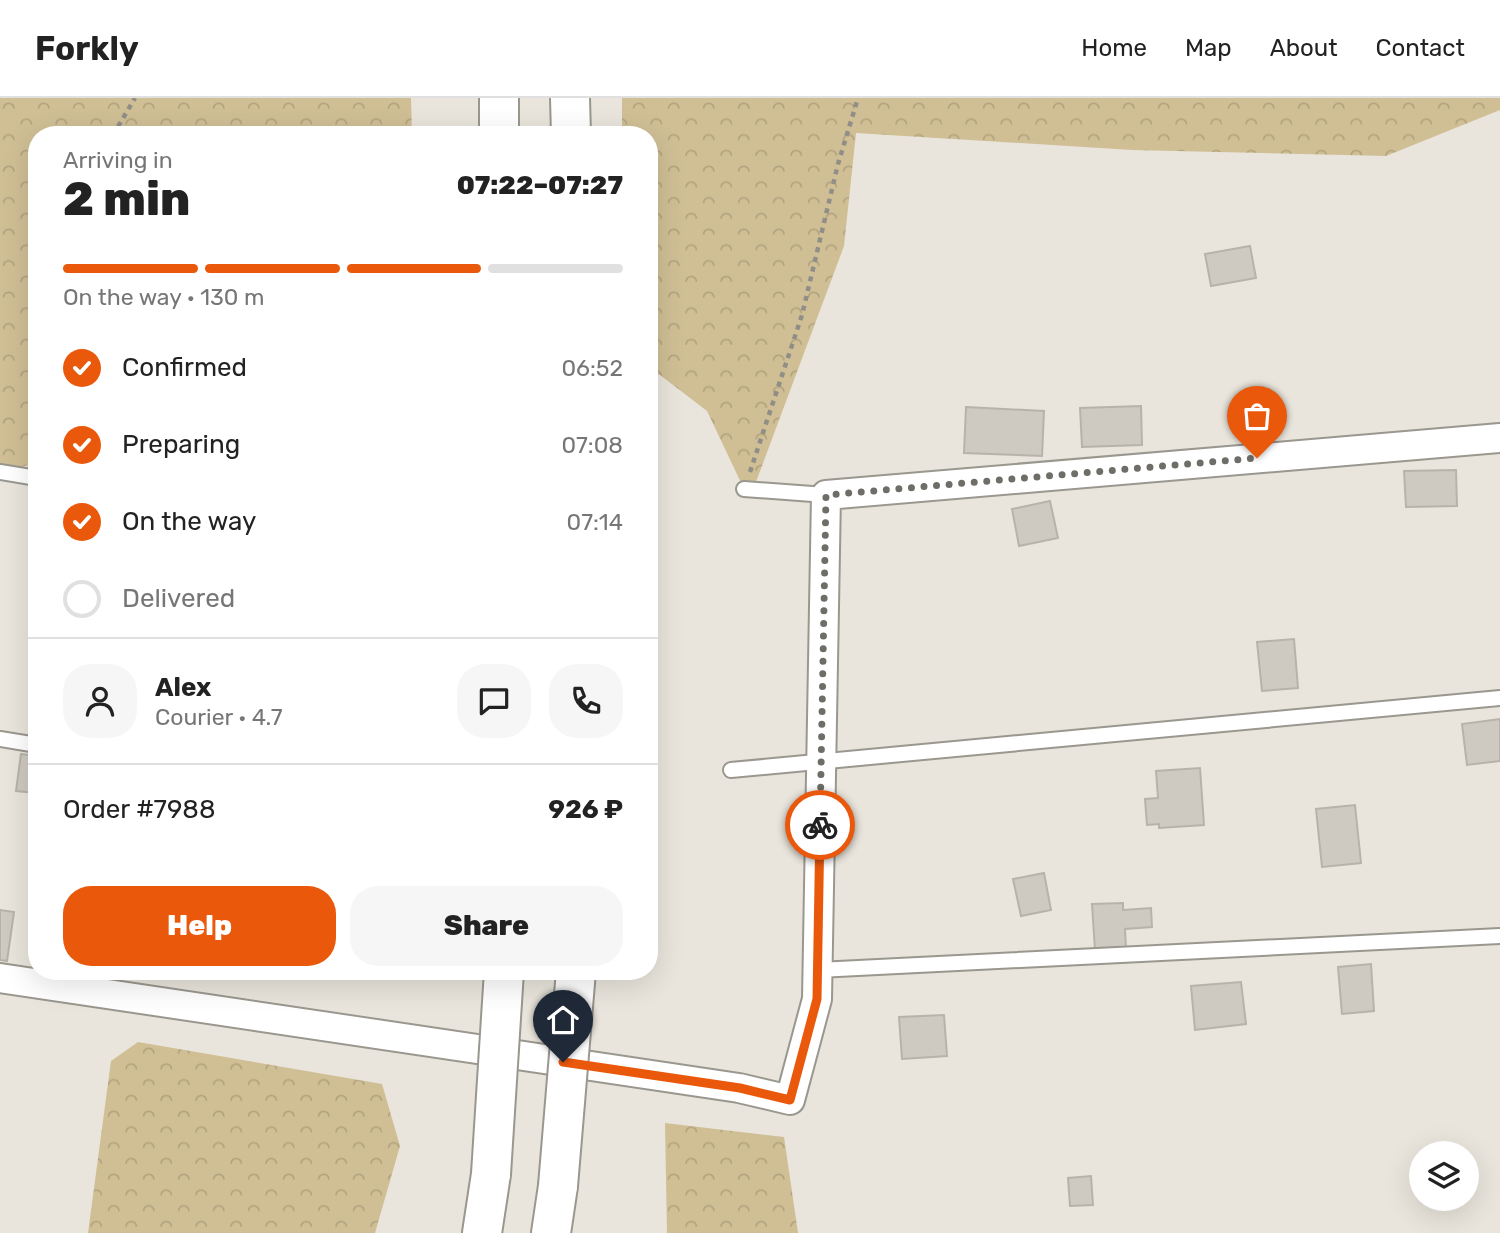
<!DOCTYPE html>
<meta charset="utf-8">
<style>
:root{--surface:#fff;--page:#f6f6f6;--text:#222;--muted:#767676;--line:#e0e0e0;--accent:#ea580c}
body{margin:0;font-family:Rubik,sans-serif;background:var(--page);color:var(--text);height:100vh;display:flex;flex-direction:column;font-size:26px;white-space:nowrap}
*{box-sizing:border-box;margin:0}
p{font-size:23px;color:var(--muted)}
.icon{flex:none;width:38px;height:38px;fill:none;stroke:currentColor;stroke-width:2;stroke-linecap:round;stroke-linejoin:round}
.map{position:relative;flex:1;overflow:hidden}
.drawer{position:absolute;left:28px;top:28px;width:630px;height:854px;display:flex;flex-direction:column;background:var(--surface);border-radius:28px;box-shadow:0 7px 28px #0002}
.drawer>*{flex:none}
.tools{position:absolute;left:1409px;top:1043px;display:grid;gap:14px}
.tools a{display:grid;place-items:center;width:70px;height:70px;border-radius:50%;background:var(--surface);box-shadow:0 7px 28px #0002;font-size:35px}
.pin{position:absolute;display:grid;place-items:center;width:60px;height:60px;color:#fff;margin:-72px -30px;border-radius:50% 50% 50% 0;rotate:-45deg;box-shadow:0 0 7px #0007}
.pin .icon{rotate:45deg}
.courier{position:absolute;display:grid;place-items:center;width:70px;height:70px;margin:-35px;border:5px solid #ea580c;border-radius:50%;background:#fff;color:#222;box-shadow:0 2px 9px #0007}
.summary em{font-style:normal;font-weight:800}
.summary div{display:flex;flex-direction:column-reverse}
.summary{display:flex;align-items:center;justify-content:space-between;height:119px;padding:0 35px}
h1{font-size:46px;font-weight:800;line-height:52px}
.bar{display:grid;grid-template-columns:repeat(4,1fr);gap:10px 7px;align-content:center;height:84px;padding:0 35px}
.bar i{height:9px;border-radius:5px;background:var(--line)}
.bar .selected{background:var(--accent)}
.bar p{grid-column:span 4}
.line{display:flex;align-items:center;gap:18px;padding:0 35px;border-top:2px solid var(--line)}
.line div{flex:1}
.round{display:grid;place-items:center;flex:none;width:74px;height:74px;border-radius:28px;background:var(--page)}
ol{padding:0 35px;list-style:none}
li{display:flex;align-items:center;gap:21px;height:77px}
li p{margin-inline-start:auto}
li .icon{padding:7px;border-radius:50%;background:var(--accent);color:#fff;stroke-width:4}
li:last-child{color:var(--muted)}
li i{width:38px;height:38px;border:4px solid var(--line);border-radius:50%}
.action{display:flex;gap:14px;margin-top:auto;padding:14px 35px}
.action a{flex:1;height:80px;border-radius:28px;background:var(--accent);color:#fff;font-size:28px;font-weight:800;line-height:80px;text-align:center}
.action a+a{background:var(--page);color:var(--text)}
header{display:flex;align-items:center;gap:42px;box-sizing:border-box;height:98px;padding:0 35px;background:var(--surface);border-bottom:2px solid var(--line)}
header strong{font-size:33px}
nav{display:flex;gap:38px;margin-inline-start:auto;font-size:24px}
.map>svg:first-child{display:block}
</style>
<header>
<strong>Forkly</strong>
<nav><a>Home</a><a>Map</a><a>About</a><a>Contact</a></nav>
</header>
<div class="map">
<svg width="1500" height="1135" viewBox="0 0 1500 1135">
<defs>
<pattern id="forest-crowns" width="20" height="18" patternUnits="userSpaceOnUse" patternTransform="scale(1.75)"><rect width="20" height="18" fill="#d0bf95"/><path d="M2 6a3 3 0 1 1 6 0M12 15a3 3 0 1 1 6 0" fill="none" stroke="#b3a480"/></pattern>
</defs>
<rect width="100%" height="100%" fill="#e9e5dc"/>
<g fill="url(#forest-crowns)">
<polygon points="0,0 411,0 412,37 37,37 37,365 17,370 0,366"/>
<polygon points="622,0 1500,0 1500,12 1386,58 1132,52 856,35 844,148 753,392 744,391 707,313 660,277 649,275 649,37 622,37"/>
<polygon points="138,944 382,986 400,1048 375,1135 88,1135 111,963"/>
<polygon points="665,1025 784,1039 798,1135 667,1135"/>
</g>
<g fill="#cecac2" stroke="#b7b3aa" stroke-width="2">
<polygon points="1250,148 1256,180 1211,188 1205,156"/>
<polygon points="1141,308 1142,347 1082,349 1080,310"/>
<polygon points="966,309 1044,313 1042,358 964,355"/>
<polygon points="1456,372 1457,408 1406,409 1404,373"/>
<polygon points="1050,403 1058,440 1019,448 1012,411"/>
<polygon points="1294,541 1298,590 1262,593 1257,544"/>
<polygon points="1500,621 1500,663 1467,667 1462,626"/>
<polygon points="21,656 37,658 37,695 16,693"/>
<polygon points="1200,670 1204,727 1159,730 1159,726 1147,727 1145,701 1158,700 1156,673"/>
<polygon points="1355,707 1361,765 1322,769 1316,711"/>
<polygon points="1044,775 1051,812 1021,818 1013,781"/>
<polygon points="1123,805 1123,812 1151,810 1152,829 1125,831 1126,851 1095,852 1092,806"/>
<polygon points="0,812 14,814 7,863 0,862"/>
<polygon points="1371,866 1374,913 1342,916 1338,869"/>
<polygon points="1241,884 1246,926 1195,932 1191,888"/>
<polygon points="944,917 947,958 902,961 899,919"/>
<polygon points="1091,1078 1093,1107 1070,1108 1068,1080"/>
</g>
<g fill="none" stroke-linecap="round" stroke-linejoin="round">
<defs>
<g id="service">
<polyline points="0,374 37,380"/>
<polyline points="744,391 826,397"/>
<polyline points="0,641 37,647"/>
<polyline points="731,672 1500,600"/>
<polyline points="818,872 1500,838"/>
</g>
<polyline id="minor" points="0,880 739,990 790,1002 817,901 826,397 1500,340"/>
<g id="secondary">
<polyline points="499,0 499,37"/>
<polyline points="570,0 571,37"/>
<polyline points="482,1135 491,1076"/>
<polyline points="551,1135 558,1088"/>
</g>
</defs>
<use href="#service" stroke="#9a978f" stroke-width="18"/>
<use href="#minor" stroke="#9a978f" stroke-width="32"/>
<use href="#secondary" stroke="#9a978f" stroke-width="42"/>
<g stroke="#908e87" stroke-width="4.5" stroke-dasharray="5 5" stroke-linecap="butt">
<polyline points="113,37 135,0"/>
<polyline points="750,374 802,217 838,66 858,0"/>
</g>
<use href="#service" stroke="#fff" stroke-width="14"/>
<use href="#minor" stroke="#fff" stroke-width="28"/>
<use href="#secondary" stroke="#fff" stroke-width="38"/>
<defs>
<g id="secondary-bridge">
<polyline points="491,1076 504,873"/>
<polyline points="558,1088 576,873"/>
</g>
</defs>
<use href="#secondary-bridge" stroke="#9a978f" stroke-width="42" stroke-linecap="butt"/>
<use href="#secondary-bridge" stroke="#fff" stroke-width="38"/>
</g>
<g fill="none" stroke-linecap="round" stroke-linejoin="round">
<polyline stroke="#6f6d67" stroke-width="7" stroke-dasharray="0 12.6" points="820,727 826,397 1257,360"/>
<polyline stroke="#ea580c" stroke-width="9" points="563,964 740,990 790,1002 817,901 820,727"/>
</g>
</svg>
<div class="tools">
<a><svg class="icon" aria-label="layers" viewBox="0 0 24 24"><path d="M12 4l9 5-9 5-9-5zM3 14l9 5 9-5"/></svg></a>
</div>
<div class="pin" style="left:1257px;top:360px;background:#ea580c"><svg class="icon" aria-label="bag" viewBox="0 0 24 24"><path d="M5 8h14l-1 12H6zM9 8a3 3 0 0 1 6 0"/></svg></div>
<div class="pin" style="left:563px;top:964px;background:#1f2937"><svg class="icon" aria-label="home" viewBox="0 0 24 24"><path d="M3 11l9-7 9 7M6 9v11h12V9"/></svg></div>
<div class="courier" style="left:820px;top:727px"><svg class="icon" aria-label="bike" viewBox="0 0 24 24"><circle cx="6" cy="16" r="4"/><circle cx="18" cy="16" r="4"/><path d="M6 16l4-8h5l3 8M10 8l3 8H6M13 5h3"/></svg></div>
<section class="drawer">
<div class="summary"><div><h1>2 min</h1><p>Arriving in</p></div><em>07:22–07:27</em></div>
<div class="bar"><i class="selected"></i><i class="selected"></i><i class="selected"></i><i></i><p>On the way · 130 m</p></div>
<ol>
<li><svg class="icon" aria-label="check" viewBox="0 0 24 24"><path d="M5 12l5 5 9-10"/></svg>Confirmed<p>06:52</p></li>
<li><svg class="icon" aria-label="check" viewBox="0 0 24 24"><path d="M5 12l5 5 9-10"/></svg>Preparing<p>07:08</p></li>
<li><svg class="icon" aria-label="check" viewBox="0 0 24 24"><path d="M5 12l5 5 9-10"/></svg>On the way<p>07:14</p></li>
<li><i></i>Delivered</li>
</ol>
<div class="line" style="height:126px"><a class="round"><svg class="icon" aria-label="person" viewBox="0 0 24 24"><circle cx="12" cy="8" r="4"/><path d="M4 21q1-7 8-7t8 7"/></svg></a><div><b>Alex</b><p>Courier · 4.7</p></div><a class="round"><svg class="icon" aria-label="chat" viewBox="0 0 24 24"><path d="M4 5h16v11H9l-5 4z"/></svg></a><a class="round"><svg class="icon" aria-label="phone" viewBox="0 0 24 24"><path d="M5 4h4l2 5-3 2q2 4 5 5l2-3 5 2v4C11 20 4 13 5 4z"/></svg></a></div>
<div class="line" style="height:91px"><div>Order #7988</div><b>926 ₽</b></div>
<div class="action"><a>Help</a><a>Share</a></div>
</section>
</div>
